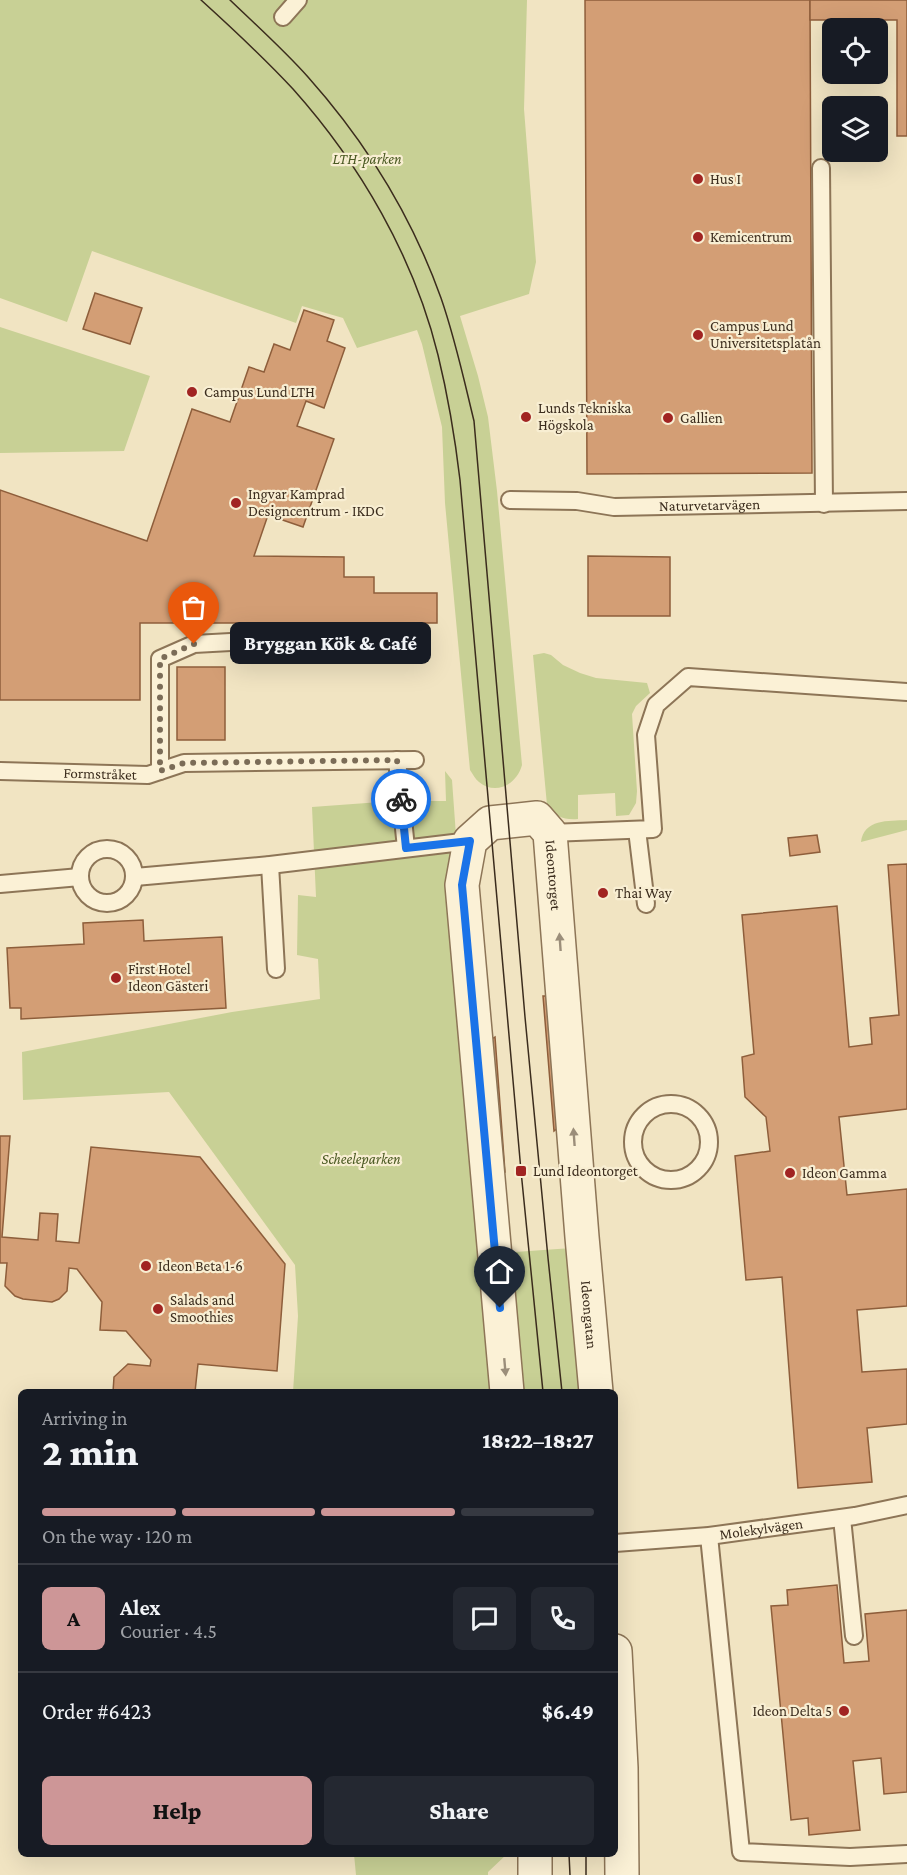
<!DOCTYPE html>
<meta charset="utf-8">
<style>
:root{--surface:#171b24;--page:#242831;--text:#f1f3f6;--muted:#9ea1a6;--line:#363941;--accent:#cd9697}
body{margin:0;font-family:"Crimson Pro",serif;background:var(--page);color:var(--text);height:100vh;display:flex;flex-direction:column;font-size:22px;white-space:nowrap}
*{box-sizing:border-box;margin:0}
p{font-size:20px;color:var(--muted)}
.icon{flex:none;width:33px;height:33px;fill:none;stroke:currentColor;stroke-width:2;stroke-linecap:round;stroke-linejoin:round}
.map{position:relative;flex:1;overflow:hidden}
.drawer{position:absolute;left:18px;top:1389px;width:600px;height:468px;display:flex;flex-direction:column;background:var(--surface);border-radius:9px;box-shadow:0 6px 24px #0002}
.drawer>*{flex:none}
.controls{position:absolute;left:822px;top:18px;display:grid;gap:12px}
.controls a{display:grid;place-items:center;width:66px;height:66px;border-radius:9px;background:var(--surface);box-shadow:0 6px 24px #0002;font-size:30px}
.pin{position:absolute;display:grid;place-items:center;width:51px;height:51px;color:#fff;margin:-62px -26px;border-radius:50% 50% 50% 0;rotate:-45deg;box-shadow:0 0 6px #0007}
.pin .icon{rotate:45deg}
.courier{position:absolute;display:grid;place-items:center;width:60px;height:60px;margin:-30px;border:4px solid #1a73e8;border-radius:50%;background:#fff;color:#222;box-shadow:0 2px 8px #0007}
.bubble{position:absolute;height:42px;border-radius:9px;background:var(--surface);box-shadow:0 6px 24px #0002;font-size:20px;font-weight:800;line-height:42px;text-align:center}
.overview em{font-style:normal;font-weight:800}
.overview div{display:flex;flex-direction:column-reverse}
.overview{display:flex;align-items:center;justify-content:space-between;height:102px;padding:0 24px}
h1{font-size:39px;font-weight:800;line-height:45px}
.bar{display:grid;grid-template-columns:repeat(4,1fr);gap:9px 6px;align-content:center;height:72px;padding:0 24px}
.bar i{height:8px;border-radius:4px;background:var(--line)}
.bar .current{background:var(--accent)}
.bar p{grid-column:span 4}
.line{display:flex;align-items:center;gap:15px;padding:0 24px;border-top:2px solid var(--line)}
.line div{flex:1}
.round{display:grid;place-items:center;flex:none;width:63px;height:63px;border-radius:9px;background:var(--page)}
.action{display:flex;gap:12px;margin-top:auto;padding:12px 24px}
.action a{flex:1;height:69px;border-radius:9px;background:var(--accent);color:#111;font-size:24px;font-weight:800;line-height:69px;text-align:center}
.action a+a{background:var(--page);color:var(--text)}
.map>svg:first-child{display:block}
</style>
<div class="map">
<svg width="907" height="1875" viewBox="0 0 907 1875">
<rect width="100%" height="100%" fill="#f1e4c2"/>
<g fill="#c8d095">
<path d="M0,0H527L524,109L536,262L529,294L460,316L478,376L488,417L497,491L522,765C517,784 496,796 479,782C475,779 473,774 470,770L445,503L442,427L422,344L417,330L357,348L343,318L302,306L296,323L92,251L67,322L0,298Z"/>
<polygon points="0,327 150,376 124,451 0,453"/>
<path d="M544,653L551,655L563,665L580,673L596,678L647,683L650,693L636,706L632,714L637,791L636,803L629,815L616,816L615,793L578,795V819C564,820 555,817 547,805L533,655Z"/>
<polygon points="445,771 452,780 496,1392 293,1392 298,1316 295,1265 169,1092 23,1100 22,1052 232,1012 320,999 318,959 297,955 298,895 316,897 312,807 394,801 446,801"/>
<path d="M907,820V830L861,842C864,819 888,821 907,820Z"/>
<polygon points="572,1248 584,1392 517,1392 502,1253"/>
<polygon points="354,1854 507,1854 488,1872 488,1875 356,1875"/>
</g>
<g fill="#d39e75" stroke="#8e5e3b" stroke-width="1.5">
<polygon points="585,0 810,0 812,473 587,474"/>
<polygon points="810,0 907,0 907,136 897,136 897,20 810,20"/>
<polygon points="95,293 142,308 130,344 83,329"/>
<polygon points="304,310 334,320 327,341 345,348 324,408 306,401 297,426 334,439 303,527 268,515 254,556 344,557 344,577 374,577 374,593 437,593 437,623 140,623 140,700 0,700 0,490 147,541 192,409 230,422 249,367 264,372 274,344 290,350"/>
<polygon points="588,556 670,557 670,616 588,616"/>
<rect x="177" y="667" width="48" height="73"/>
<polygon points="817,835 820,852 790,856 788,838"/>
<polygon points="907,864 907,1109 839,1117 847,1195 907,1189 907,1306 857,1310 862,1372 907,1369 907,1424 867,1428 872,1482 798,1488 782,1277 746,1280 735,1156 770,1151 766,1117 745,1097 742,1057 754,1054 742,915 837,906 849,1047 872,1044 870,1018 899,1015 888,865"/>
<polygon points="143,920 144,941 222,937 226,1008 21,1019 21,1008 10,1008 7,948 84,944 83,923"/>
<polygon points="543,996 548,996 559,1127 554,1131"/>
<polygon points="495,1037 505,1172 500,1172 489,1041"/>
<polygon points="0,1136 10,1136 2,1237 38,1240 40,1213 58,1214 56,1241 79,1243 91,1147 200,1157 285,1264 277,1371 198,1364 195,1392 113,1392 114,1377 128,1364 150,1366 151,1360 126,1331 100,1330 102,1302 77,1269 69,1268 67,1291 59,1299 52,1302 23,1299 15,1296 5,1286 7,1263 0,1263"/>
<polygon points="837,1585 844,1663 869,1661 865,1614 907,1610 907,1792 884,1794 881,1758 853,1761 860,1830 809,1835 808,1818 791,1820 771,1606 788,1605 787,1590"/>
</g>
<g fill="none" stroke-linecap="round" stroke-linejoin="round">
<defs>
<g id="lane">
<polyline points="283,17 298,0"/>
<polyline points="821,168 824,504"/>
<path id="s1" d="M510,500L577,501L614,507L907,501"/>
<polyline points="397,760 406,848"/>
<path id="s2" d="M0,771L148,775L184,763L415,760"/>
<polyline points="160,771 160,659 194,644 249,641 414,638"/>
<polyline points="637,830 646,904"/>
<polyline points="550,833 653,829 646,735 656,705 688,677 907,692"/>
<circle cx="107" cy="876" r="27"/>
<polyline points="270,865 276,969"/>
<polyline points="135,877 270,865 470,841"/>
<polyline points="0,884 80,877"/>
<circle cx="671" cy="1142" r="38"/>
<polyline points="842,1518 854,1636"/>
<polyline points="709,1536 741,1852 850,1857 907,1854"/>
<path id="s3" d="M615,1543L709,1536L855,1516L907,1505"/>
</g>
<g id="street">
<path id="s4" d="M507,1392L462,885L470,841L490,823L537,818L550,833L582,1237L596,1392"/>
<polyline points="615,1651 621,1768 622,1875"/>
<polyline points="535,1875 535,1854"/>
</g>
</defs>
<use href="#lane" stroke="#8d7557" stroke-width="20"/>
<use href="#street" stroke="#8d7557" stroke-width="36"/>
<use href="#lane" stroke="#fbf1d6" stroke-width="16"/>
<use href="#street" stroke="#fbf1d6" stroke-width="33"/>
<g stroke="#3b2c1d" stroke-width="1.5">
<path d="M201,0C233,29 264,58 293,89C360,164 414,257 438,355C448,396 455,438 460,480L521,1171L543,1392"/>
<path d="M230,0C256,25 284,50 308,77C365,141 412,217 441,298C455,338 464,380 474,421L525,1017L548,1258L562,1392"/>
<polyline points="569,1854 570,1875"/>
<polyline points="586,1875 586,1854"/>
</g>
</g>
<defs><path id="oneway-solid" d="M-6-.8H1V-3.2L6.5 0L1 3.2V.8H-6Z" transform="scale(1.5)"/></defs>
<g fill="#9b8e7a">
<use href="#oneway-solid" transform="translate(560 942) rotate(-94)"/>
<use href="#oneway-solid" transform="translate(574 1137) rotate(-94)"/>
<use href="#oneway-solid" transform="translate(505 1367) rotate(85)"/>
</g>
<g fill="none" stroke-linecap="round" stroke-linejoin="round">
<polyline stroke="#7b6c57" stroke-width="6" stroke-dasharray="0 10.8" points="194,644 160,659 160,771 184,763 397,760 401,799"/>
<polyline stroke="#1a73e8" stroke-width="8" points="401,799 406,848 470,841 462,885 500,1308"/>
</g>
<g fill="#a12422" stroke="#f8eed2" stroke-width="2">
<circle cx="698" cy="179" r="6"/>
<circle cx="698" cy="237" r="6"/>
<circle cx="698" cy="335" r="6"/>
<circle cx="192" cy="392" r="6"/>
<circle cx="526" cy="417" r="6"/>
<circle cx="668" cy="418" r="6"/>
<circle cx="236" cy="503" r="6"/>
<circle cx="603" cy="893" r="6"/>
<circle cx="116" cy="978" r="6"/>
<rect x="515" y="1165" width="12" height="12" rx="3"/>
<circle cx="790" cy="1173" r="6"/>
<circle cx="146" cy="1266" r="6"/>
<circle cx="158" cy="1309" r="6"/>
<circle cx="844" cy="1711" r="6"/>
</g>
<g text-anchor="middle" dominant-baseline="central" stroke-width="4.5" stroke-linejoin="round" paint-order="stroke">
<g font-size="15" font-style="italic" fill="#4a5922" stroke="#f8eed2">
<text x="367" y="159">LTH-parken</text>
<text x="361" y="1159">Scheeleparken</text>
</g>
<g font-size="15" fill="#3b2c1d" stroke="#f8eed2" text-anchor="start">
<text x="710" y="179">Hus I</text>
<text x="710" y="237">Kemicentrum</text>
<text x="710" y="326">Campus Lund<tspan x="710" dy="17">Universitetsplatån</tspan></text>
<text x="204" y="392">Campus Lund LTH</text>
<text x="538" y="408">Lunds Tekniska<tspan x="538" dy="17">Högskola</tspan></text>
<text x="680" y="418">Gallien</text>
<text x="248" y="494">Ingvar Kamprad<tspan x="248" dy="17">Designcentrum - IKDC</tspan></text>
<text x="615" y="893">Thai Way</text>
<text x="128" y="969">First Hotel<tspan x="128" dy="17">Ideon Gästeri</tspan></text>
<text x="533" y="1171">Lund Ideontorget</text>
<text x="802" y="1173">Ideon Gamma</text>
<text x="158" y="1266">Ideon Beta 1-6</text>
<text x="170" y="1300">Salads and<tspan x="170" dy="17">Smoothies</tspan></text>
<text x="832" y="1711" text-anchor="end">Ideon Delta 5</text>
</g>
<g font-size="15" fill="#3b2c1d" stroke="#f8eed2">
<text stroke="none"><textPath href="#s1" startOffset="200">Naturvetarvägen</textPath></text>
<text stroke="none"><textPath href="#s2" startOffset="100">Formstråket</textPath></text>
<text stroke="none"><textPath href="#s4" startOffset="690">Ideontorget</textPath></text>
<text stroke="none"><textPath href="#s4" startOffset="1131">Ideongatan</textPath></text>
<text stroke="none"><textPath href="#s3" startOffset="147">Molekylvägen</textPath></text>
</g>
</g>
</svg>
<div class="controls">
<a><svg class="icon" aria-label="locate" viewBox="0 0 24 24"><circle cx="12" cy="12" r="6"/><path d="M12 2v4M12 18v4M2 12h4M18 12h4"/></svg></a>
<a><svg class="icon" aria-label="layers" viewBox="0 0 24 24"><path d="M12 4l9 5-9 5-9-5zM3 14l9 5 9-5"/></svg></a>
</div>
<div class="pin" style="left:194px;top:644px;background:#ea580c"><svg class="icon" aria-label="bag" viewBox="0 0 24 24"><path d="M5 8h14l-1 12H6zM9 8a3 3 0 0 1 6 0"/></svg></div>
<div class="pin" style="left:500px;top:1308px;background:#1f2937"><svg class="icon" aria-label="home" viewBox="0 0 24 24"><path d="M3 11l9-7 9 7M6 9v11h12V9"/></svg></div>
<div class="courier" style="left:401px;top:799px"><svg class="icon" aria-label="bike" viewBox="0 0 24 24"><circle cx="6" cy="16" r="4"/><circle cx="18" cy="16" r="4"/><path d="M6 16l4-8h5l3 8M10 8l3 8H6M13 5h3"/></svg></div>
<div class="bubble" style="left:230px;top:622px;width:201px">Bryggan Kök &amp; Café</div>
<section class="drawer">
<div class="overview"><div><h1>2 min</h1><p>Arriving in</p></div><em>18:22–18:27</em></div>
<div class="bar"><i class="current"></i><i class="current"></i><i class="current"></i><i></i><p>On the way · 120 m</p></div>
<div class="line" style="height:108px"><b class="round" style="background:var(--accent);color:#111">A</b><div><b>Alex</b><p>Courier · 4.5</p></div><a class="round"><svg class="icon" aria-label="chat" viewBox="0 0 24 24"><path d="M4 5h16v11H9l-5 4z"/></svg></a><a class="round"><svg class="icon" aria-label="phone" viewBox="0 0 24 24"><path d="M5 4h4l2 5-3 2q2 4 5 5l2-3 5 2v4C11 20 4 13 5 4z"/></svg></a></div>
<div class="line" style="height:78px"><div>Order #6423</div><b>$6.49</b></div>
<div class="action"><a>Help</a><a>Share</a></div>
</section>
</div>
